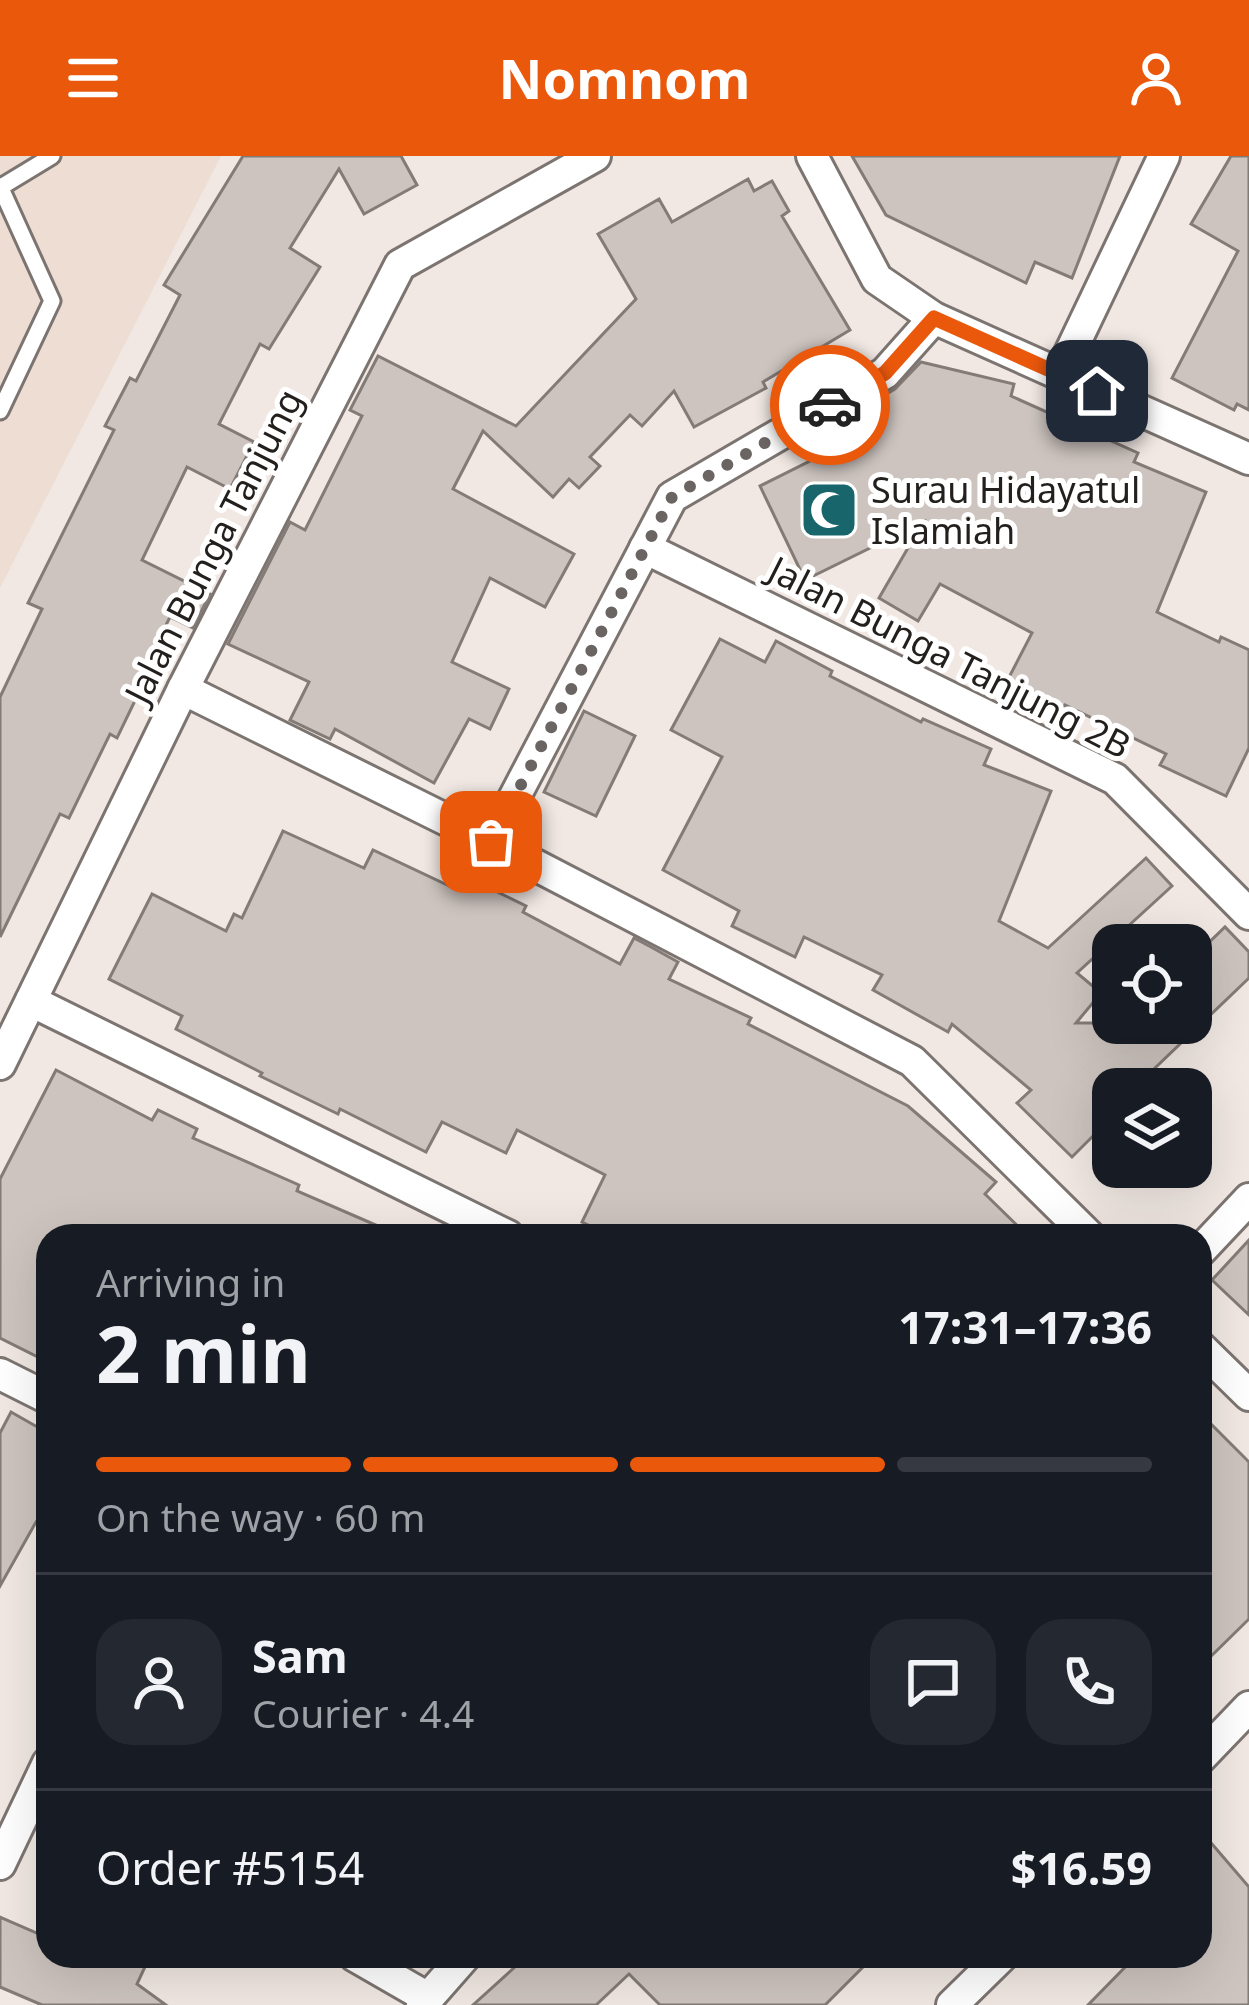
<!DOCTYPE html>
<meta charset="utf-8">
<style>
:root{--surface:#171b24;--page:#242831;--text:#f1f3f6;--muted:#9ea1a6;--line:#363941;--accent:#ea580c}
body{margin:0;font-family:"Noto Sans",sans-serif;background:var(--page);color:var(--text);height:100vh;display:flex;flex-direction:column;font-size:45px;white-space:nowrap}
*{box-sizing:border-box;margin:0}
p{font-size:39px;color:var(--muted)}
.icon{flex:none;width:66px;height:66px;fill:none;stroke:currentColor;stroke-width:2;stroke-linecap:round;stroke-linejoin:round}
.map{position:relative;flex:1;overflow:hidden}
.sheet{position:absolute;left:36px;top:1068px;width:1176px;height:744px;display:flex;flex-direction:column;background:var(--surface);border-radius:36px;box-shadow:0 12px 48px #0002}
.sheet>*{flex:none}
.controls{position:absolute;left:1092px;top:768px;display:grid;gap:24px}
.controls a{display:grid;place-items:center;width:120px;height:120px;border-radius:24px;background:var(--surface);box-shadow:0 12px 48px #0002;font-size:60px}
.pin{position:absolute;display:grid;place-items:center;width:102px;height:102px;color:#fff;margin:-51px;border-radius:24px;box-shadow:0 6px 18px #0006}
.courier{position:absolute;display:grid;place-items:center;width:120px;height:120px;margin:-60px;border:9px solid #ea580c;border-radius:50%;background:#fff;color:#222;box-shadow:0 3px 15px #0007}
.headline em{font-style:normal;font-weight:700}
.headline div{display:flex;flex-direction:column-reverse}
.headline{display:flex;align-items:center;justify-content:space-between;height:204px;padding:0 60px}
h1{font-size:78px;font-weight:700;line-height:90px}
.bar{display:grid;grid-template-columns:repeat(4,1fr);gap:18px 12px;align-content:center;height:144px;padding:0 60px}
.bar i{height:15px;border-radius:9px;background:var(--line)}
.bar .selected{background:var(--accent)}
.bar p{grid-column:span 4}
.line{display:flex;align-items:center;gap:30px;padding:0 60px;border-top:3px solid var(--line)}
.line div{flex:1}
.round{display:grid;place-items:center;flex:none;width:126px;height:126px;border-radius:36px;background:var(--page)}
header{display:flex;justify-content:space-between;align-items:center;height:156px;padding:0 60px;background:var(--accent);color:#fff;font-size:54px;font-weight:700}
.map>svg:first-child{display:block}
</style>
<header><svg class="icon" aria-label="menu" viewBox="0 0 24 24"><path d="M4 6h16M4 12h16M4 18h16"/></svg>Nomnom<svg class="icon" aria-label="person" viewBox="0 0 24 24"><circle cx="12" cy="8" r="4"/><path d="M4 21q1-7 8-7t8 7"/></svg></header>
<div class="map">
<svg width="1249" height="1849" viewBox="0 0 1249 1849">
<rect width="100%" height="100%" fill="#f1e8e3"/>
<polygon fill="#edddd3" points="0,0 221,0 0,432"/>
<g fill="#cdc4bf" stroke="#837b76" stroke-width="3">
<polygon points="243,0 401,0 417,29 364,58 339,13 290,92 320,111 269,193 260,188 219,268 254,286 230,333 187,311 142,404 210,438 193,472 170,461 140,521 145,524 117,582 110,578 69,662 60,658 0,781 0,541 42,453 28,447 114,274 105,270 130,222 136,225 180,139 164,129"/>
<polygon points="852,0 1120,0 1072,122 1035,106 1026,127 886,59"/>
<polygon points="1231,0 1249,0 1249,254 1237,248 1234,254 1172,222 1238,95 1191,68"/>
<polygon points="748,23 754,35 772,25 789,55 782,60 850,174 763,226 766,232 694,271 674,235 642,270 630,259 590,301 600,310 579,332 569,323 553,341 483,275 453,333 574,398 545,451 490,422 452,506 509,533 490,573 469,563 434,627 335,573 330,583 290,564 309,526 228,488 290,366 305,374 362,260 350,254 378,200 516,270 636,143 598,78 659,43 672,66"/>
<polygon points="921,206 1014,228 1011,240 1138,297 1134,306 1206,336 1157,456 1219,486 1221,481 1249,494 1249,592 1226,640 1160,609 1166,598 1065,549 1061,556 1006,527 1032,477 940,428 918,465 879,442 923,366 805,424 760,330 862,279 849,260 895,233"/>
<polygon points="720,483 765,506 776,485 832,515 830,520 921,566 923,563 991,593 984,609 1051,635 999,765 1048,792 1146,702 1172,730 1077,817 1101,837 1076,867 1191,867 1191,804 1225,771 1249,796 1249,822 1155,912 1158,915 1140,933 1113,933 1113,960 1072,1001 1017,947 1031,934 952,868 948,876 873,834 882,819 804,781 795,801 732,770 739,755 663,714 722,601 671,574"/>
<polygon points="584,555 635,580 596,660 544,636"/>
<polygon points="283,675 364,712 373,694 458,734 465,720 526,750 523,756 620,808 634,782 651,791 678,806 669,823 751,862 748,868 908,950 996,1026 985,1038 1028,1080 611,1080 582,1066 605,1019 517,974 506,997 442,966 426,996 340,953 338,958 260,920 262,917 176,873 182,860 109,823 152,738 226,775 234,758 242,762"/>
<polygon points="56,914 152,964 158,954 197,973 193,982 299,1029 297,1035 401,1080 48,1080 48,1206 0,1182 0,1023"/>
<polygon points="1249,1084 1249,1159 1212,1124"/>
<polygon points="11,1256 48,1277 48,1373 36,1366 0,1430 0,1277"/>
<polygon points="1200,1257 1249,1306 1249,1463 1200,1511"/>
<polygon points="1200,1674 1249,1731 1249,1849 1088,1849 1136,1800 1200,1800"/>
<polygon points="0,1761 48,1782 48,1800 150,1800 137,1828 166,1849 42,1849 0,1831"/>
<polygon points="527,1800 874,1800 825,1849 660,1849 629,1818 596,1849 473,1849"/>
</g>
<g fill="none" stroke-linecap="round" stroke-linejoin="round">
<defs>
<g id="service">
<polyline points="0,30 52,145 0,255"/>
<polyline points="1,31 52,0"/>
</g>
<g id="minor">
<polyline points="812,0 877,123 934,162 1249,303"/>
<polyline points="1060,218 1164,0"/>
<polyline points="645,392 1115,623 1249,758"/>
<polyline points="183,533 491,686 912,905 1089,1080"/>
<polyline points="491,686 672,341 885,217 934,162"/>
<polyline points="31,845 508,1080"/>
<polyline points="0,908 183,533 400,109 595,0"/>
<polyline points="1200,1095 1249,1043"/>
<polyline points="1200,1191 1249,1239"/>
<polyline points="0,1218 48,1242"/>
<polyline points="1200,1602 1249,1551"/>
<polyline points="0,1708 48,1607"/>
<polyline points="355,1800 428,1842"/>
<polyline points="422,1849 465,1800"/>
<polyline points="952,1849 1002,1800"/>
</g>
</defs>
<use href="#service" stroke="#7c7470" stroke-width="21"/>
<use href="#minor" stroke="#7c7470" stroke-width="36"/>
<use href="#service" stroke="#fff" stroke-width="15"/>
<use href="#minor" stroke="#fff" stroke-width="30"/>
</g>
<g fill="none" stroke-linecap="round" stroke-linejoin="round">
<polyline stroke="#6a6562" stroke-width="12" stroke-dasharray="0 21.6" points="491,686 672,341 830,249"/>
<polyline stroke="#ea580c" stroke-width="15" points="830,249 885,217 934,162 1097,235"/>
</g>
<defs>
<symbol id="mosque-square" viewBox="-11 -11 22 22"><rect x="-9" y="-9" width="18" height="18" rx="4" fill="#18666c" stroke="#fff"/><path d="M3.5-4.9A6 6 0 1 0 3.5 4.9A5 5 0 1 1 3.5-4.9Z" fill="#fff"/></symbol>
</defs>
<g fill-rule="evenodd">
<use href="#mosque-square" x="796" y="321" width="66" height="66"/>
</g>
<g text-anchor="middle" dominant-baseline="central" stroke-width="10" stroke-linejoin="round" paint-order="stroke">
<g font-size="36" fill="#221f1d" stroke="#fff" text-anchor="start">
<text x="871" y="333">Surau Hidayatul<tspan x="871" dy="41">Islamiah</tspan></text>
</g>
<g font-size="36" fill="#221f1d" stroke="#fff">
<text transform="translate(213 390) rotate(-63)">Jalan Bunga Tanjung</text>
<text transform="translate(950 501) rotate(27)">Jalan Bunga Tanjung 2B</text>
</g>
</g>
</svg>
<div class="controls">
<a><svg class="icon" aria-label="locate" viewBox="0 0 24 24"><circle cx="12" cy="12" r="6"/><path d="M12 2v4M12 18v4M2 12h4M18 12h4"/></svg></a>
<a><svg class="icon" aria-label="layers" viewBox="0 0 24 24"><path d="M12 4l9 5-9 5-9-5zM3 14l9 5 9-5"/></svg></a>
</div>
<div class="pin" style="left:491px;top:686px;background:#ea580c"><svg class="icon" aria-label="bag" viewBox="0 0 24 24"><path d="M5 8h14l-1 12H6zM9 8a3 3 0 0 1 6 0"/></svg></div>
<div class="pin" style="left:1097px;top:235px;background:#1f2937"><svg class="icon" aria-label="home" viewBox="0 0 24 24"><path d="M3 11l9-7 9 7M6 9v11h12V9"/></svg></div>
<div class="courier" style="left:830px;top:249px"><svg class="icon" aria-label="car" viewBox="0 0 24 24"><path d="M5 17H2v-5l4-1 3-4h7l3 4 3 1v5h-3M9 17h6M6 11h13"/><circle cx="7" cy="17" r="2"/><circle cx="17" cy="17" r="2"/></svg></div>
<section class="sheet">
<div class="headline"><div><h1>2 min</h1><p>Arriving in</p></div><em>17:31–17:36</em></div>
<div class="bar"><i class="selected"></i><i class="selected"></i><i class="selected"></i><i></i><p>On the way · 60 m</p></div>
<div class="line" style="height:216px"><a class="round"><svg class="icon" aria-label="person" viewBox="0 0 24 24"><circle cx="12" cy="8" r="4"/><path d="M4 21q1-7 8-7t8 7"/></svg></a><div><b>Sam</b><p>Courier · 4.4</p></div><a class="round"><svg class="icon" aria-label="chat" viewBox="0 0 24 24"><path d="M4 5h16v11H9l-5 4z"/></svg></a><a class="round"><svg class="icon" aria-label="phone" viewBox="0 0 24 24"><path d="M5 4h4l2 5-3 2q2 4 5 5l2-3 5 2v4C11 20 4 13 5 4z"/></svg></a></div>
<div class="line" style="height:156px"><div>Order #5154</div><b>$16.59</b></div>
</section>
</div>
